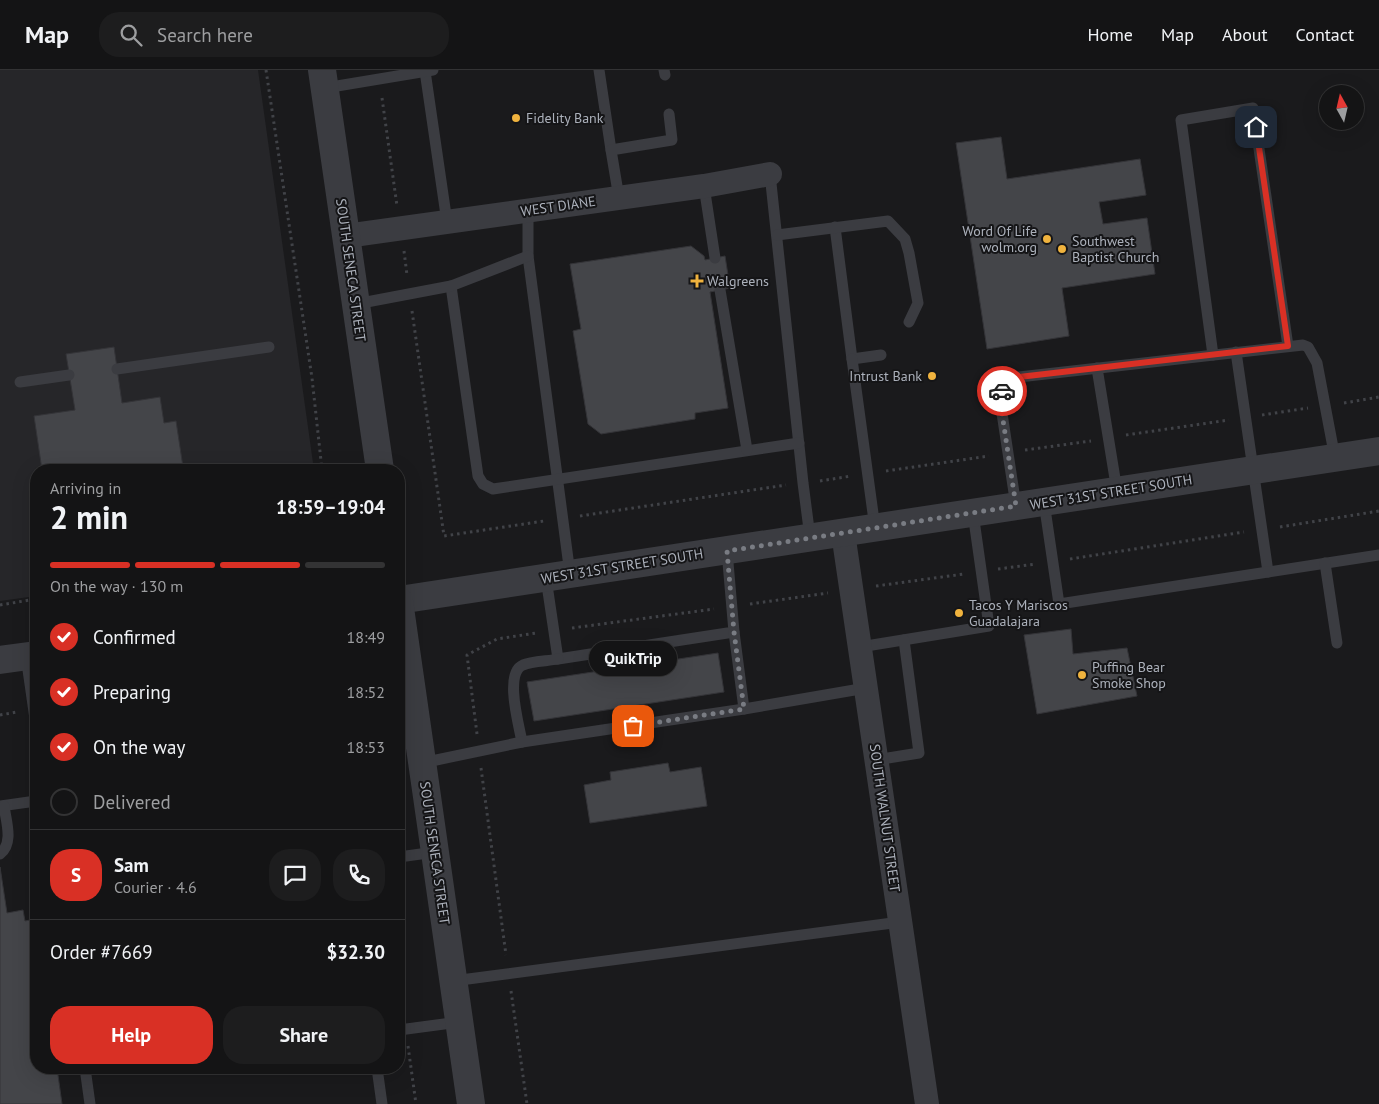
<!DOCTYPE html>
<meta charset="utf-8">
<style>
:root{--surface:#141415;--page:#1d1d1e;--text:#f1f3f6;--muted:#9d9ea0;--line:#333334;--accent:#d93025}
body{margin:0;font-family:"PT Sans",sans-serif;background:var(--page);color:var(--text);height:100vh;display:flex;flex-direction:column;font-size:19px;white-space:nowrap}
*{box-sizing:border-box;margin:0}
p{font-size:16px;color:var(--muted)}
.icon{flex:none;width:28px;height:28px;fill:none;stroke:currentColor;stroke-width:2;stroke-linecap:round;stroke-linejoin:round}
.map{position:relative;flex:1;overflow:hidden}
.details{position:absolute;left:30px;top:394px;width:375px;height:610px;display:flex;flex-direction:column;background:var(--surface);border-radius:20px;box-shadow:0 5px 20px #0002,0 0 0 1px var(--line)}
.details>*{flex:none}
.needle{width:32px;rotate:352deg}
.tools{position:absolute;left:1319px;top:15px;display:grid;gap:10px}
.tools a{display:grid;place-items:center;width:45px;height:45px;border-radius:50%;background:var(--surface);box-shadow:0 5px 20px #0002,0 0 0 1px var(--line);font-size:25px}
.pin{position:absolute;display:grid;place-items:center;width:42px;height:42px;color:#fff;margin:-21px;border-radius:10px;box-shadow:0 2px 8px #0006}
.courier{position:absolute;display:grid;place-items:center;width:50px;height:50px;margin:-25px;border:4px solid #d93025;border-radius:50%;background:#fff;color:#222;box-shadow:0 1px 6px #0007}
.bubble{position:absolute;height:35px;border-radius:18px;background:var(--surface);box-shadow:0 5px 20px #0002,0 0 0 1px var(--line);font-size:16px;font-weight:800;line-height:35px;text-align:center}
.head em{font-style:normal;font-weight:800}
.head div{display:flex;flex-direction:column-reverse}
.head{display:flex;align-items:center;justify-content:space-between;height:85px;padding:0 20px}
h1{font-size:32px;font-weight:800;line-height:38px}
.bar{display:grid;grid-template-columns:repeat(4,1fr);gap:8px 5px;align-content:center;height:60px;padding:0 20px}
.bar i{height:6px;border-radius:4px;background:var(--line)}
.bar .current{background:var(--accent)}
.bar p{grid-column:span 4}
.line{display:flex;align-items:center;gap:12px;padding:0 20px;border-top:1px solid var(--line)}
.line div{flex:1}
.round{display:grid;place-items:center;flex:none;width:52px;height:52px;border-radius:20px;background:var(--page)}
ol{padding:0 20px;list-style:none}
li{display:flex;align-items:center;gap:15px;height:55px}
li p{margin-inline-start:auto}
li .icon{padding:5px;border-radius:50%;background:var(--accent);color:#fff;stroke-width:4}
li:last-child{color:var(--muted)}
li i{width:28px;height:28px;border:2px solid var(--line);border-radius:50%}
.action{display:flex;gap:10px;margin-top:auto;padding:10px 20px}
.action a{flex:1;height:58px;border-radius:20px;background:var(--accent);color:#fff;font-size:20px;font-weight:800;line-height:58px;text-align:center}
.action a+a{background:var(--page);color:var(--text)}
header{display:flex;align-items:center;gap:30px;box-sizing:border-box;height:70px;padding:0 25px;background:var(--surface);border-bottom:1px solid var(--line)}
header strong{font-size:24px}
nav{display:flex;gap:28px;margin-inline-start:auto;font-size:18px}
.search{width:350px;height:45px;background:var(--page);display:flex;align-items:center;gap:12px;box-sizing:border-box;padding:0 18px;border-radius:20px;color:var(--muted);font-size:19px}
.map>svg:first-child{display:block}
</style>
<header>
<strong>Map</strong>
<div class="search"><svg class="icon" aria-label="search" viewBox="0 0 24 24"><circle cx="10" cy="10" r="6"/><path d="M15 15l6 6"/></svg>Search here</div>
<nav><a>Home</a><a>Map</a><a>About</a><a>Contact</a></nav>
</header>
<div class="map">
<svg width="1379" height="1034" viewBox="0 0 1379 1034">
<rect width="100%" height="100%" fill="#1a1a1c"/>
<polygon fill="#262629" points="0,0 258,0 314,400 36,400 36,526 0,531"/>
<g fill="#444549" stroke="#343438">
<polygon points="1001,67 1007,109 1140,89 1146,125 1099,132 1103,154 1147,148 1155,204 1062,218 1069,266 987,279 956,73"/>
<polygon points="691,176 704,186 705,190 725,186 730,218 710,222 728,338 695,343 695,349 601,364 588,354 573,261 581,259 570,194"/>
<polygon points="114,277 122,333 160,327 164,353 176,351 183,397 171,398 171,400 42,400 34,346 75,340 66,284"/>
<polygon points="1071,559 1073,584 1127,578 1137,626 1037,644 1024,565"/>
<polygon points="718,583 724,622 534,651 527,612"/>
<polygon points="668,693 670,702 701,697 707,736 590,753 584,715 611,710 610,702"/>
<polygon points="0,797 7,843 23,840 25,851 35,849 36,911 34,911 36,927 36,998 57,998 62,1034 0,1034"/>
</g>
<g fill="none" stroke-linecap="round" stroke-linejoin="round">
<g stroke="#414348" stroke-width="3" stroke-dasharray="2.5 4" stroke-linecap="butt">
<polyline points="266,0 312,308 322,400"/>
<polyline points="382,28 397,136"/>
<polyline points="404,181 407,205"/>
<polyline points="412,241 444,466 544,451"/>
<polyline points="1344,333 1379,327"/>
<polyline points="1262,345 1308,338"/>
<polyline points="1126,365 1229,350"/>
<polyline points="1025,380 1091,371"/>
<polyline points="886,401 989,386"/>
<polyline points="820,411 851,406"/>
<polyline points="580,446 786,415"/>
<polyline points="1280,457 1379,441"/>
<polyline points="1070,489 1244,462"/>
<polyline points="998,499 1036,494"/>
<polyline points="876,516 964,504"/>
<polyline points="750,534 828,523"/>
<polyline points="0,535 36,529"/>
<polyline points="572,558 714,539"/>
<polyline points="0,645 17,642"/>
<polyline points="477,664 467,585 497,569 536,563"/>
<polyline points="481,698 506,885"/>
<polyline points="399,908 403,943"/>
<polyline points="511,921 527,1034"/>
<polyline points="408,976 416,1034"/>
</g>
<g stroke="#3b3c41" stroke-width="11">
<polyline points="599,0 611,80"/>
<polyline points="664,0 665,5"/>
<polyline points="425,1 447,152"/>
<polyline points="325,18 433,0"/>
<polyline points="770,104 803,413 810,467"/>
<polyline points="704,116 715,188"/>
<polyline points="619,128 611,80 672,70 669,44"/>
<polyline points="528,140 528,186 570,504"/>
<polyline points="835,157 852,289 881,285"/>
<polyline points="777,165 888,151 905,169 909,183 918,233 909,252"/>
<polyline points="451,216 478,406 483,414 493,419 799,373"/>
<polyline points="720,220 747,380"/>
<polyline points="356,234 451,216 528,186"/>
<polyline points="1236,282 1268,502"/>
<polyline points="1213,285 1181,50 1253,38 1288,276"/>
<polyline points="852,289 875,458"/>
<polyline points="1097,298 1117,421"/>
<polyline points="117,299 269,277"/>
<polyline points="20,312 69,305"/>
<polyline points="1044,432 1059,534 1379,485"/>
<path d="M1016,436L1000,330C1003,316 1006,311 1019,307L1303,275L1308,277L1317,293L1335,388"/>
<polyline points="1325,493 1337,573"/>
<polyline points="546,508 558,589 734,562 727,481"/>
<polyline points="734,562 744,639"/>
<polyline points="860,577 989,556 973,443"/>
<polyline points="26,586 36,656"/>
<path d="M522,672C519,655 504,603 523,595C531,591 549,591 558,589"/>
<polyline points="876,690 919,683 904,570"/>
<polyline points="422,693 522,672 744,639 866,618"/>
<polyline points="0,736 36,731"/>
<path d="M0,784C14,773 6,751 4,736"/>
<polyline points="399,787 435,782"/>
<polyline points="453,911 900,852"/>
<polyline points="399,960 459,952"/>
<polyline points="85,998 90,1034"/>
<polyline points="377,998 382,1034"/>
</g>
<g stroke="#3b3c41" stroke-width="24">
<polyline points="346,166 704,116 770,104"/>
<polyline points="843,463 927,1034"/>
</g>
<g stroke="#3b3c41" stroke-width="28">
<polyline points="322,0 380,400"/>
<polyline points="399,530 1379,381"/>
<polyline points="399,531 471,1034"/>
<polyline points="0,590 36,585"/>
</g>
</g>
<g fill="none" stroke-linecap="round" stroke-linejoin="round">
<polyline stroke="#797c83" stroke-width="5" stroke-dasharray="0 9" points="633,656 744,639 734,562 727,481 1016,436 1000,330 1002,321"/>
<path stroke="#d93025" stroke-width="6" d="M1002,321C1005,312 1010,310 1019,307L1288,276L1256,57"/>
</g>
<g fill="#f0b33e" stroke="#151517" stroke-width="2">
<circle cx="516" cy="48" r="5"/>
<circle cx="1047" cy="169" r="5"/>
<circle cx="1062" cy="179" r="5"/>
<path d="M694.5 203.5h5v5h5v5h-5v5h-5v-5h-5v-5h5z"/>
<circle cx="932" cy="306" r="5"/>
<circle cx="959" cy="543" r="5"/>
<circle cx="1082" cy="605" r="5"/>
</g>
<g text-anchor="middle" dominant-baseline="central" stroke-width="4" stroke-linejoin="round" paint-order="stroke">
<g font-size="14" fill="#acb1bb" stroke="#151517" text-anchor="start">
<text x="526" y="48">Fidelity Bank</text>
<text x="1037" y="161" text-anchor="end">Word Of Life<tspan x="1037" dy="16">wolm.org</tspan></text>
<text x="1072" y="171">Southwest<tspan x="1072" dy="16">Baptist Church</tspan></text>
<text x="707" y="211">Walgreens</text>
<text x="922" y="306" text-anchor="end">Intrust Bank</text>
<text x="969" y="535">Tacos Y Mariscos<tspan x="969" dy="16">Guadalajara</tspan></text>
<text x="1092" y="597">Puffing Bear<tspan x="1092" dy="16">Smoke Shop</tspan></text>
</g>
<g font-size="14" fill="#acb1bb" stroke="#151517">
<text transform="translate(558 136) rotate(-8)">WEST DIANE</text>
<text transform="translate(351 200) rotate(82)">SOUTH SENECA STREET</text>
<text transform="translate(1111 422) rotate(-9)">WEST 31ST STREET SOUTH</text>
<text transform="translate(622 496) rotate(-9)">WEST 31ST STREET SOUTH</text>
<text transform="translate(885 748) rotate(82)">SOUTH WALNUT STREET</text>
<text transform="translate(435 783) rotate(82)">SOUTH SENECA STREET</text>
</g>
</g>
</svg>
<div class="tools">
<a><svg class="needle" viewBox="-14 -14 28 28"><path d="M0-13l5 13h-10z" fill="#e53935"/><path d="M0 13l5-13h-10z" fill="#9d9ea0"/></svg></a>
</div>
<div class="pin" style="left:633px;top:656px;background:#ea580c"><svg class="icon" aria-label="bag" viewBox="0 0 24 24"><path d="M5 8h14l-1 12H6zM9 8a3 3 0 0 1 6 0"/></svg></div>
<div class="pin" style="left:1256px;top:57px;background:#1f2937"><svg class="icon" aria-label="home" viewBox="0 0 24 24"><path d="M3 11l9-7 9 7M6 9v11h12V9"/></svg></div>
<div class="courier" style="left:1002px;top:321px"><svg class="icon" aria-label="car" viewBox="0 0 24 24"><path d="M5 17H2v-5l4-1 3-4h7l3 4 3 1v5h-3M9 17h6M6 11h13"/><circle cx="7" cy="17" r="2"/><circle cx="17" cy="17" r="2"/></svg></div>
<div class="bubble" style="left:589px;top:571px;width:88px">QuikTrip</div>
<section class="details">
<div class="head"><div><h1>2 min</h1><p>Arriving in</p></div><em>18:59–19:04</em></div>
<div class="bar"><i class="current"></i><i class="current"></i><i class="current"></i><i></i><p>On the way · 130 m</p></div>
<ol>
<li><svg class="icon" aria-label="check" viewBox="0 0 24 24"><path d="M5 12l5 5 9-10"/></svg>Confirmed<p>18:49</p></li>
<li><svg class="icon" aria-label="check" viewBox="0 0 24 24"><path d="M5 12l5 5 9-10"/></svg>Preparing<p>18:52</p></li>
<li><svg class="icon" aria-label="check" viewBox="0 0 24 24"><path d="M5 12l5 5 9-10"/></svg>On the way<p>18:53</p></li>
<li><i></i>Delivered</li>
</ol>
<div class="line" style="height:90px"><b class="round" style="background:var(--accent);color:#fff">S</b><div><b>Sam</b><p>Courier · 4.6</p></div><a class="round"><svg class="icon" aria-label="chat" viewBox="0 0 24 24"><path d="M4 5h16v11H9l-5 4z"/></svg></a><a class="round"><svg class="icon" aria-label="phone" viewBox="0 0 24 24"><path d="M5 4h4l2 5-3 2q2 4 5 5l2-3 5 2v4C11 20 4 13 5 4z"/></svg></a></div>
<div class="line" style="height:65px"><div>Order #7669</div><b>$32.30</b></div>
<div class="action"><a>Help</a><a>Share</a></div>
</section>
</div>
